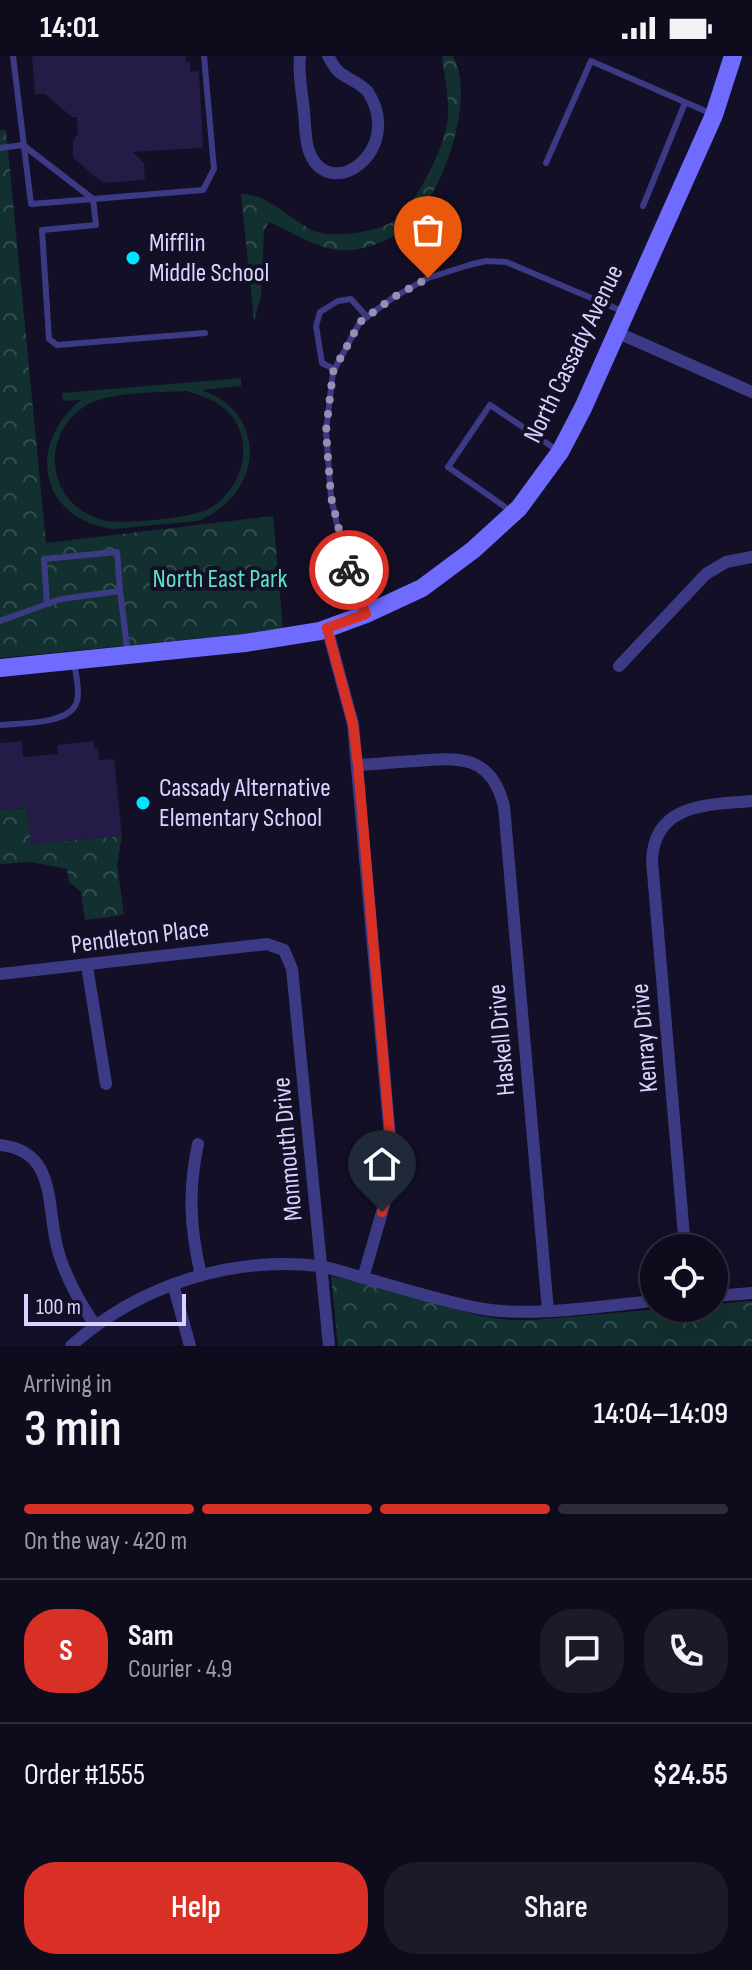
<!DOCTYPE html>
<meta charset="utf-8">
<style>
:root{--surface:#0e0b1c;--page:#1c1929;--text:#f1f3f6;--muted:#9b9ba3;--line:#2e2b3b;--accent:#d93025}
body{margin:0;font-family:"Sofia Sans Condensed",sans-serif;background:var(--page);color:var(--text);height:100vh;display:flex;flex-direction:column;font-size:30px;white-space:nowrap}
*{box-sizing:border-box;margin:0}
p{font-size:26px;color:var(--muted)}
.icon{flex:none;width:44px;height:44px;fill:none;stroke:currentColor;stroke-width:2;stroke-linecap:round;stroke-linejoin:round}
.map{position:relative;height:1290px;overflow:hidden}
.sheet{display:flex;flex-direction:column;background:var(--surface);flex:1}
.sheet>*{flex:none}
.controls{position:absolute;left:640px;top:1178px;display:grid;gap:16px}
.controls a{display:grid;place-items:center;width:88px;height:88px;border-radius:50%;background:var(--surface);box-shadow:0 8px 32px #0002,0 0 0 2px var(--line);font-size:40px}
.scale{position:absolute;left:24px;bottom:20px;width:162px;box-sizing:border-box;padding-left:8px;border:4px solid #d9d4ff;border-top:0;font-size:22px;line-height:28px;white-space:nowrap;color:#d9d4ff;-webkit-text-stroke:6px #130f26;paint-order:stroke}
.pin{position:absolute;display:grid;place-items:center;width:68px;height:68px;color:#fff;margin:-82px -34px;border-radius:50% 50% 50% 0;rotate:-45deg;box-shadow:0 0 8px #0007}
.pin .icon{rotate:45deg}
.courier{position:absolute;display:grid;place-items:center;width:80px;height:80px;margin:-40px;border:6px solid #d93025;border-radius:50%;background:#fff;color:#222;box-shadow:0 2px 10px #0007}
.overview em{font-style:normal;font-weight:600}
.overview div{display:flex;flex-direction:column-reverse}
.overview{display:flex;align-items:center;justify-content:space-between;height:136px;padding:0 24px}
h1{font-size:52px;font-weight:600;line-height:60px}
.bar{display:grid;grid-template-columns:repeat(4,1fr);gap:12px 8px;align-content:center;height:96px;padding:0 24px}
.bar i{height:10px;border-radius:6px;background:var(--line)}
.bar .current{background:var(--accent)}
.bar p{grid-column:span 4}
.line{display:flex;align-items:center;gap:20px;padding:0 24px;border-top:2px solid var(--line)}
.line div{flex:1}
.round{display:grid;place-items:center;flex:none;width:84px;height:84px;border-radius:32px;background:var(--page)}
.button{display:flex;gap:16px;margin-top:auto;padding:16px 24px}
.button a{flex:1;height:92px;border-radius:32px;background:var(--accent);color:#fff;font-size:32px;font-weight:600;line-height:92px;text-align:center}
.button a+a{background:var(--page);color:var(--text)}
.status{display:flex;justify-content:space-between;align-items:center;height:56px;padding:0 40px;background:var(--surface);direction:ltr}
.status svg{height:22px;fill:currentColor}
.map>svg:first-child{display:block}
</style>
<div class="status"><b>14:01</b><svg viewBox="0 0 49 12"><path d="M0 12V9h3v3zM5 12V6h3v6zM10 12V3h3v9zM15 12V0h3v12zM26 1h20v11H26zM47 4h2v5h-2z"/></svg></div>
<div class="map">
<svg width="752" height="1290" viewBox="0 0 752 1290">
<defs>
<pattern id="forest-crowns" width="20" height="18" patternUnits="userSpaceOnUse" patternTransform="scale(2)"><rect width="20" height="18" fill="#12302f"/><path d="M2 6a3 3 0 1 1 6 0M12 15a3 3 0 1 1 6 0" fill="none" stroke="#344d4e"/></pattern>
</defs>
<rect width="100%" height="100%" fill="#130f26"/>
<g fill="url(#forest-crowns)">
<path d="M442,0H453C476,43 444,134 411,167C397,181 370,193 350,194C321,197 295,177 269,166L264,174L261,240L254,265L241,138C270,138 291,166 317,176C335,182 379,176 395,164C416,148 443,94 447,68C451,47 444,21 442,0Z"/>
<polygon points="0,74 6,74 46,487 273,460 283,574 0,602"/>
<polygon points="27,752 31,788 122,780 117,809 124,859 85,864 81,836 69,826 67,813 31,806 0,808 0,754"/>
<polygon points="331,1220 377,1230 476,1259 508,1264 533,1264 672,1252 714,1252 714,1248 752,1245 752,1290 338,1290"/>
</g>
<path fill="#12302f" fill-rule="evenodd" d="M241,322V330L203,334C210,338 219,341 225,346C271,384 248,446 198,465L113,473C39,463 26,388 81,344L63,345L62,337ZM187,335C203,340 218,345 230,358C255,387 243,433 210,452C194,462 127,468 108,465C49,454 36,383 85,350C108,335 159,337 187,335Z"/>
<g fill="#241b47">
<polygon points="32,0 186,0 186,6 190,6 190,16 199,15 203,92 132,96 144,107 145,124 103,127 73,102 73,84 78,78 77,61 72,61 45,38 35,38"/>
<polygon points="22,685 23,701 58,698 57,689 94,685 94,693 98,692 99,704 114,703 122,780 31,788 27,752 0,754 0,687"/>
</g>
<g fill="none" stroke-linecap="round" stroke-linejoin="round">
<g stroke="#3d3a85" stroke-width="6">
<polyline points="13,0 31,148 93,143 96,169 42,174 49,283 57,289 205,277"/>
<polyline points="0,92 23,89 93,143 203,134 214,113 204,0"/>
<polyline points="546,107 591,5 712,58"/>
<polyline points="643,150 685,47"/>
<polyline points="334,313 322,307 316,270 320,256 338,245 351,243 367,261"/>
<polyline points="511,455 448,411 490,349 557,394"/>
<polyline points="47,548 44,503 117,496 120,535"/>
<polyline points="364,555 344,501 331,441 326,375 333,316 360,266 394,241 428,222 469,209 486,205 506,206 622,255"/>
<polyline points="0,565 61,543 120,535 128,598"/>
<path d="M0,669C20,667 71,669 77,645C80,634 76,618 74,607"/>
</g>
<g stroke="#3d3a85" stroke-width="12">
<path d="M300,0C298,18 302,37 304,55C305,67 305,80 308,92C326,151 406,96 368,36C361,27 347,23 338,15C334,11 331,5 328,0"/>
<polyline points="616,276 752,336"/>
<polyline points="327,572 353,668 392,1103 389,1132 363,1222"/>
<polyline points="619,610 706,518 726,506 752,501"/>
<path d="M358,709C377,708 396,706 415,705C460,701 491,699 504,750L548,1255"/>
<polyline points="87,910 106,1028"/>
<polyline points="0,918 267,888 284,894 292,913 329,1290"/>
<path d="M198,1088C188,1134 190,1173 201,1219"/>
<path d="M0,1089C60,1095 45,1155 59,1198C67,1224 80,1247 95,1269"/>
<path d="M685,1192L652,805C654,747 708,749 752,745"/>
<polyline points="173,1228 190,1290"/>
<polyline points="714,1240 752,1237"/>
<path d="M71,1290C138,1230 229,1200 319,1210C332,1212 346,1217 360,1221C399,1231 438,1244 478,1252C531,1262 600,1250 654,1245"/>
</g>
<polyline stroke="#6f6bff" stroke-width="18" points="0,612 245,587 320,575 366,558 422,532 473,494 519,452 560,396 583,352 714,59 733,0"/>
</g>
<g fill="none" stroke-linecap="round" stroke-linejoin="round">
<polyline stroke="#948fb3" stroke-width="8" stroke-dasharray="0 14.4" points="349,514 331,441 326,375 333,316 360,266 394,241 428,222"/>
<polyline stroke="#d93025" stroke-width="10" points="349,514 366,558 327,572 353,668 358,709 392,1103 389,1132 382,1156"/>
</g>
<g fill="#00e5ff" stroke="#130f26" stroke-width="3">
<circle cx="133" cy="202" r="8"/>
<circle cx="143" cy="747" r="8"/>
</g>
<g text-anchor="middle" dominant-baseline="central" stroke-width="8" stroke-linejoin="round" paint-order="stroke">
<g font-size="26" fill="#d9d4ff" stroke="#130f26" text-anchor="start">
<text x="149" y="187">Mifflin<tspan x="149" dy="30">Middle School</tspan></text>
<text x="159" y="732">Cassady Alternative<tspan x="159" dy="30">Elementary School</tspan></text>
</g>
<g font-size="26" fill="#d9d4ff" stroke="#130f26">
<text transform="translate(574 298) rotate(-64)">North Cassady Avenue</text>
<text transform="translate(140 881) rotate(-7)">Pendleton Place</text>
<text transform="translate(645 982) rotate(-95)">Kenray Drive</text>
<text transform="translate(502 984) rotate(-95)">Haskell Drive</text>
<text transform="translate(288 1093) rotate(-95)">Monmouth Drive</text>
</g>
<g font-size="26" fill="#5fe0c0" stroke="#130f26">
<text x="220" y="523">North East Park</text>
</g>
</g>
</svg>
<div class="controls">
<a><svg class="icon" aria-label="locate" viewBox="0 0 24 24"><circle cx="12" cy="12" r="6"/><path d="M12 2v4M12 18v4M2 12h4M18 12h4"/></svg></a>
</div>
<div class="scale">100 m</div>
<div class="pin" style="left:428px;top:222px;background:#ea580c"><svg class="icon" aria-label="bag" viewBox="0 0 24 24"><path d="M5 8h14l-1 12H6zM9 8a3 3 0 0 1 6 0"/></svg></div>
<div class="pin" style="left:382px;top:1156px;background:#1f2937"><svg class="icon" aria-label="home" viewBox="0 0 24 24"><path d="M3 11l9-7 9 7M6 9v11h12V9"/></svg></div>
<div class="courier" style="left:349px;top:514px"><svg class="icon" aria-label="bike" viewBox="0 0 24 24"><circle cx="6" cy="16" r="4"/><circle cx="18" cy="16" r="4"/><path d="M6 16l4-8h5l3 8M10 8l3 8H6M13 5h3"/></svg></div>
</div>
<section class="sheet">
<div class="overview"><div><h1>3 min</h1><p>Arriving in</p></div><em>14:04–14:09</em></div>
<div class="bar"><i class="current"></i><i class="current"></i><i class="current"></i><i></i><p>On the way · 420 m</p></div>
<div class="line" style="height:144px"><b class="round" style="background:var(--accent);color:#fff">S</b><div><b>Sam</b><p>Courier · 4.9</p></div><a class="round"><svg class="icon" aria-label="chat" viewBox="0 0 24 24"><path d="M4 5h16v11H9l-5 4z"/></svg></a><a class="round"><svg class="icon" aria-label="phone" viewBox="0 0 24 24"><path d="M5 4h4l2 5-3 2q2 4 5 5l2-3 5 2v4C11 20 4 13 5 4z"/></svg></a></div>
<div class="line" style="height:104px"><div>Order #1555</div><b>$24.55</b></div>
<div class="button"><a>Help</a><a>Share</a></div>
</section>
